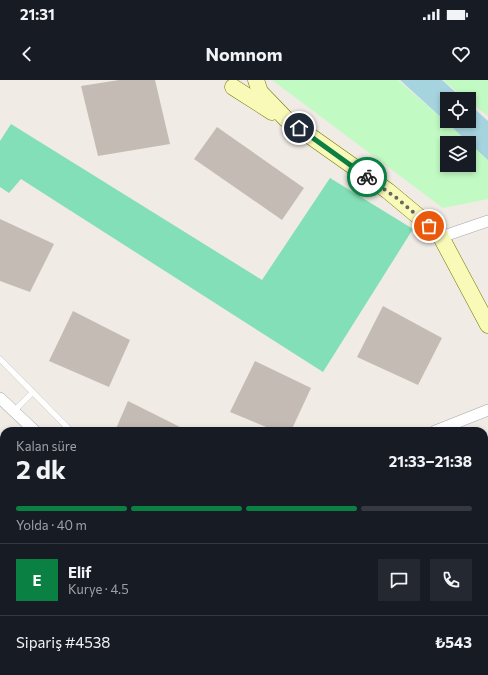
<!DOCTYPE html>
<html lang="tr">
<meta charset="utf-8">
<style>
:root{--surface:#171b24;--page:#242831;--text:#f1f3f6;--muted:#9ea1a6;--line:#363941;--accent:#0b8043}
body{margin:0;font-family:Commissioner,sans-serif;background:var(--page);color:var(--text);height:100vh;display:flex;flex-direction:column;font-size:15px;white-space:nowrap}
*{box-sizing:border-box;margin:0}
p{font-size:13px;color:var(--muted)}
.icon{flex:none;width:22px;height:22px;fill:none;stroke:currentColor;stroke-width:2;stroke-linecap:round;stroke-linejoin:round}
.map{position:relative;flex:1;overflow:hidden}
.details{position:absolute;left:0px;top:347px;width:488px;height:248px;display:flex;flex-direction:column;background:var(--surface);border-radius:12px 12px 0 0;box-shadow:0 2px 6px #0003}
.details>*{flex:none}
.tools{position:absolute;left:440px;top:12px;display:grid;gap:8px}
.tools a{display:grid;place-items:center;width:36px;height:36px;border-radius:0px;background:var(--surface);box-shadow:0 2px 6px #0003;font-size:20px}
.pin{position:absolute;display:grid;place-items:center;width:34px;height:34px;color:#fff;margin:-17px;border:2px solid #fff;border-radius:50%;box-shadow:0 1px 4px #0007}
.courier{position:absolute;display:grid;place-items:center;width:40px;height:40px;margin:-20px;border:3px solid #0b8043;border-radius:50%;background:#fff;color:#222;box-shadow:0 1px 5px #0007}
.summary em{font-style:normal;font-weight:700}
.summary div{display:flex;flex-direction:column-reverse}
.summary{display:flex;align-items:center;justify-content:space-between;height:68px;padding:0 16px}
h1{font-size:26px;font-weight:700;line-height:30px}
.bar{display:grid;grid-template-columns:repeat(4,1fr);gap:6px 4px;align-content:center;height:48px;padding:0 16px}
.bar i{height:5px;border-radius:3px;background:var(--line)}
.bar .current{background:var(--accent)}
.bar p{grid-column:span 4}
.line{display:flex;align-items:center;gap:10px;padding:0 16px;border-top:1px solid var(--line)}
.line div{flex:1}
.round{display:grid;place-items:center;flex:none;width:42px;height:42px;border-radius:0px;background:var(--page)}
.status{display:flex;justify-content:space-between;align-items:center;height:28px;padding:0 20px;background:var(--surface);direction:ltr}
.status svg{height:11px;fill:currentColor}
header{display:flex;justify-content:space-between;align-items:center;height:52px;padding:0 16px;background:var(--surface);font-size:18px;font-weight:700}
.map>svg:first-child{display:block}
</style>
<div class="status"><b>21:31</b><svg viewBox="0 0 49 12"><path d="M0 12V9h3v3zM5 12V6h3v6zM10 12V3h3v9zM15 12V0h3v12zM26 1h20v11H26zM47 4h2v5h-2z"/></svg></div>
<header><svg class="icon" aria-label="back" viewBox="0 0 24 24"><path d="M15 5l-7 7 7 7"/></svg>Nomnom<svg class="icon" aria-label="heart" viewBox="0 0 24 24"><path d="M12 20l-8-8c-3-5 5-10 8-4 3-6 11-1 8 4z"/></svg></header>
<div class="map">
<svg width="488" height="595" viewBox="0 0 488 595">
<rect width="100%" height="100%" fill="#f0ebe5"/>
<g fill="#c1fac3" fill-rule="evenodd">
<path d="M272,0H398L488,79V119L443,128ZM447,63H469V85H447Z"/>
<polygon points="443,0 488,0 488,36 469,21 469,19 466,19"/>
</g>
<g fill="#82dfb7">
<polygon points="11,44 262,200 330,98 413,149 323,292 21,99 9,113 0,107 0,61"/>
<polygon points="49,591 141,591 145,595 53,595"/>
</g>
<g fill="#a5d4de">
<polygon points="400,0 442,0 463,19 447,19 447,41 469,41 469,24 488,41 488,80"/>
<polygon points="155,591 179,591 183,595 159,595"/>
</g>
<g fill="#c4bbb4">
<polygon points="119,0 155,0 170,64 98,76 81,6"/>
<polygon points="217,47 304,108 282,140 194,79"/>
<polygon points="0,139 54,164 30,212 0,201"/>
<polygon points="383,226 442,258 418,305 357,277"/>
<polygon points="73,231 130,260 109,307 49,281"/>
<polygon points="255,281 311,308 291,351 276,351 230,332"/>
<polygon points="128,321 188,351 115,351"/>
</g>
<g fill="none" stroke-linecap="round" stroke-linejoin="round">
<defs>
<g id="lane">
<polyline points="0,279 71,351"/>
<polyline points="14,331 33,312"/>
<polyline points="0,390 4,391"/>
<polyline points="230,591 234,595"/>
</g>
<g id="street">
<polyline points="441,157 488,141"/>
<polyline points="0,318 35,351"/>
<polyline points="435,351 488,330"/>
<polyline points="0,413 4,415"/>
<polyline points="0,494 4,485"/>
<polyline points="0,548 4,552"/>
<polyline points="44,591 48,595"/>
<polyline points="149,591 153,595"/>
<polyline points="184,591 188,595"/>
<polyline points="280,591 284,595"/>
</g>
<g id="secondary">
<polyline points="256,0 260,12 286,39 388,111 418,136 441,157 488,245"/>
<polyline points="233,7 272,32"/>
</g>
</defs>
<use href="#lane" stroke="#a6a6a6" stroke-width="6"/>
<use href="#street" stroke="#a6a6a6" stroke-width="12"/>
<use href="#secondary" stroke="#717704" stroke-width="17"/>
<use href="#lane" stroke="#fff" stroke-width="5.5"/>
<use href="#street" stroke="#fff" stroke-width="11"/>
<use href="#secondary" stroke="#fafab8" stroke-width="16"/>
</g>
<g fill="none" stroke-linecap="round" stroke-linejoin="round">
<polyline stroke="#686664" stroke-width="4" stroke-dasharray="0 7.2" points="367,97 398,119 429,146"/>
<polyline stroke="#0b8043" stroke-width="5" points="299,48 367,97"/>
</g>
</svg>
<div class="tools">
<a><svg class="icon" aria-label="locate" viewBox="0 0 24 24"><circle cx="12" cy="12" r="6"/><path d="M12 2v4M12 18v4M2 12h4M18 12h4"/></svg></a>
<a><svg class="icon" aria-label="layers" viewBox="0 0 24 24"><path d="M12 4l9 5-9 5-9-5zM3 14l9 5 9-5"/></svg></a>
</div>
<div class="pin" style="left:429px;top:146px;background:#ea580c"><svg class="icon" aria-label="bag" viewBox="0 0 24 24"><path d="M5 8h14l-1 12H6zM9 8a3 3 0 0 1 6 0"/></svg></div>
<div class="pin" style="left:299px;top:48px;background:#1f2937"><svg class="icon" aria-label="home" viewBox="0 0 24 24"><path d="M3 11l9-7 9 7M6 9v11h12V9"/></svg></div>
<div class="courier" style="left:367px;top:97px"><svg class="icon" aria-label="bike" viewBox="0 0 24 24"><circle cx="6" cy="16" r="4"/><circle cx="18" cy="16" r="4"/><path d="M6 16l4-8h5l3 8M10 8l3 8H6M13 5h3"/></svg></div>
<section class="details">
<div class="summary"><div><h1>2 dk</h1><p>Kalan süre</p></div><em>21:33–21:38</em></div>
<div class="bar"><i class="current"></i><i class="current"></i><i class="current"></i><i></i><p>Yolda · 40 m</p></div>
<div class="line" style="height:72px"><b class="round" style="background:var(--accent);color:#fff">E</b><div><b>Elif</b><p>Kurye · 4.5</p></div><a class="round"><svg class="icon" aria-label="chat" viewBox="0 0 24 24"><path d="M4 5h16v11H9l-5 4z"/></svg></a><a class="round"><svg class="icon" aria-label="phone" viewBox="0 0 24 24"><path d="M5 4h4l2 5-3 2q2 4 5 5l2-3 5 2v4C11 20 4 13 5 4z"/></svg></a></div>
<div class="line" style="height:52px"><div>Sipariş #4538</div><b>₺543</b></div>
</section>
</div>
